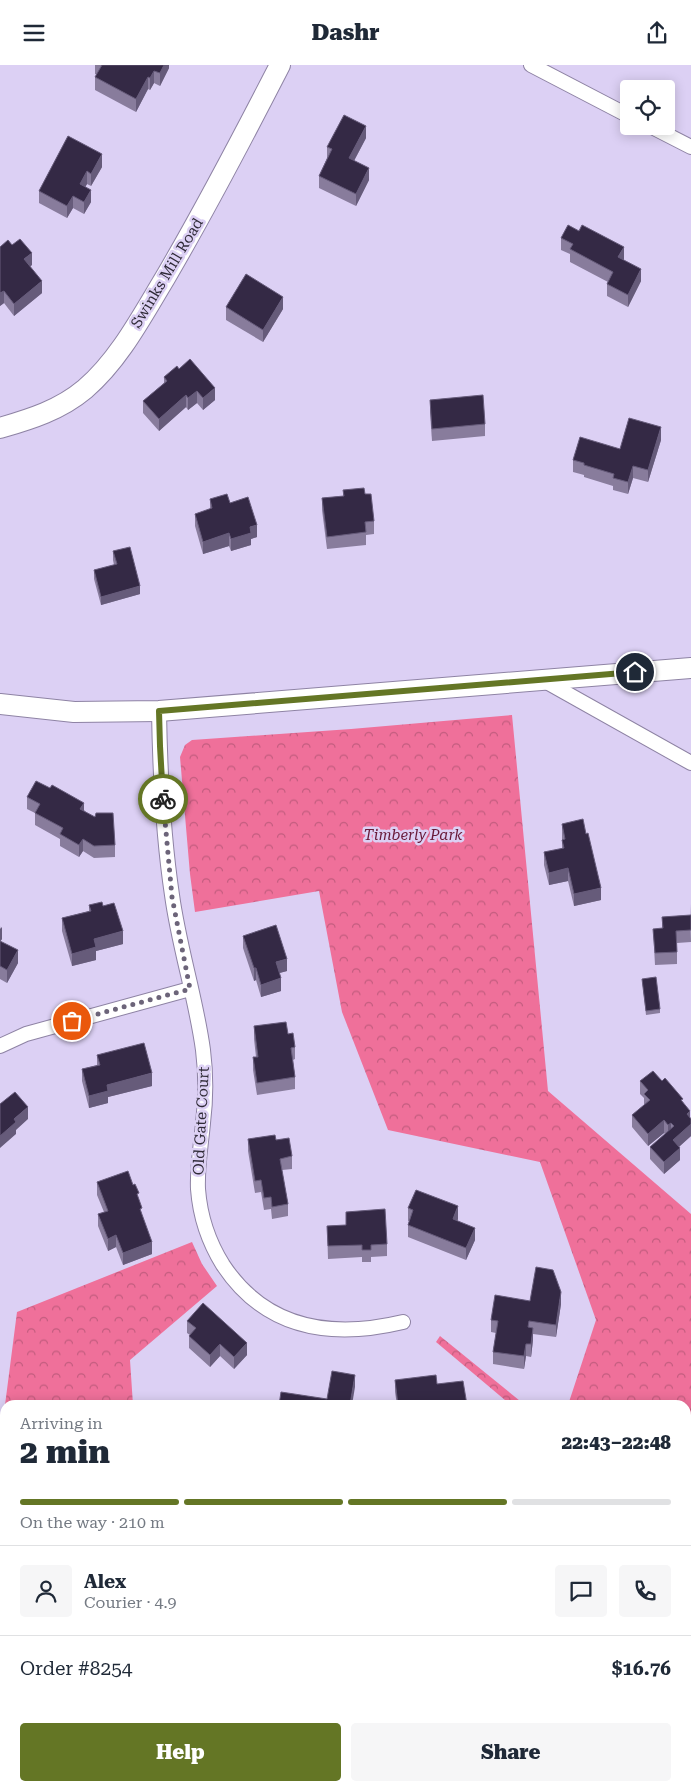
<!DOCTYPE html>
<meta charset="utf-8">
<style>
:root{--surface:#fff;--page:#f6f6f7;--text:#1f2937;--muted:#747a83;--line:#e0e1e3;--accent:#647625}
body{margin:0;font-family:"Roboto Serif",serif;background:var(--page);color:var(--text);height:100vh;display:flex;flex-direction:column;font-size:19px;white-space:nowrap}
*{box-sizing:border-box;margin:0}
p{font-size:16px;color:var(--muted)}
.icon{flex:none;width:28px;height:28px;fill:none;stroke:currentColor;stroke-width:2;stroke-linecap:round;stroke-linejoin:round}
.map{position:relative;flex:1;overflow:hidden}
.side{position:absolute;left:0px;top:1335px;width:691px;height:391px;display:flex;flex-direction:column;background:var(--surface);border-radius:15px 15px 0 0;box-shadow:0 2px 12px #0003}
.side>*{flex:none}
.fabs{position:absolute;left:620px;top:15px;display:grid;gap:10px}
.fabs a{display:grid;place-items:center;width:55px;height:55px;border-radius:5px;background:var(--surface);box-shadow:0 2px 12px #0003;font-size:25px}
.pin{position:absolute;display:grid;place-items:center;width:42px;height:42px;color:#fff;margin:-21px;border:2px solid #fff;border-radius:50%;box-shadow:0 1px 5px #0007}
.courier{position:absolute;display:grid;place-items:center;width:50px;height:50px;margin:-25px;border:4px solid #647625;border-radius:50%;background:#fff;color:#222;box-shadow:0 1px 6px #0007}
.summary em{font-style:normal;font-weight:800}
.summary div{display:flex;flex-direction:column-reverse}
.summary{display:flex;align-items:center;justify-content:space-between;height:85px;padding:0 20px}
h1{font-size:32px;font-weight:800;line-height:38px}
.bar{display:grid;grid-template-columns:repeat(4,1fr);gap:8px 5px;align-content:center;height:60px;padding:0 20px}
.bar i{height:6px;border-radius:4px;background:var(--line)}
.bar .current{background:var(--accent)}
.bar p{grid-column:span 4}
.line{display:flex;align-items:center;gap:12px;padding:0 20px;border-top:1px solid var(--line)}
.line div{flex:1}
.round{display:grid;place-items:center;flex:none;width:52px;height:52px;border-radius:5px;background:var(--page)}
.primary-button{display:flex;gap:10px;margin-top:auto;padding:10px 20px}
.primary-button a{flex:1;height:58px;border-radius:5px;background:var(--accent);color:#fff;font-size:20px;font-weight:800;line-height:58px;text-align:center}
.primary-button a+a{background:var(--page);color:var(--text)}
header{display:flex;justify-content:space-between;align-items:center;height:65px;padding:0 20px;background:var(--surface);font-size:22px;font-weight:800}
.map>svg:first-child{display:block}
</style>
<header><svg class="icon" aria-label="menu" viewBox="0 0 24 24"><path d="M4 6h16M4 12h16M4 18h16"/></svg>Dashr<svg class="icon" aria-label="share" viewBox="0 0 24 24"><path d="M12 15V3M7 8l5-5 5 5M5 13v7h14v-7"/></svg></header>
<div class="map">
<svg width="691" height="1726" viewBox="0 0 691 1726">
<defs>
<pattern id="forest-crowns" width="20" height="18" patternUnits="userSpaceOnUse" patternTransform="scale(1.25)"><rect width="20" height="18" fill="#ef709a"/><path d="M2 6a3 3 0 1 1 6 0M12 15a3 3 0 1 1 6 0" fill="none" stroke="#c25c7e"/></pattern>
</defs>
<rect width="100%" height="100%" fill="#dcd0f4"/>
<g fill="url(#forest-crowns)">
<polygon points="512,650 548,1026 691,1149 691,1726 0,1726 0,1385 5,1344 5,1721 686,1721 686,1340 568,1340 596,1255 540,1097 388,1065 342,947 319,826 195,847 190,809 180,692 185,680 192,675 351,664"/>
<polygon points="192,1177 202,1199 217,1221 130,1295 133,1340 5,1340 17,1247"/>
<polygon points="440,1271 525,1340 511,1340 436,1277"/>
</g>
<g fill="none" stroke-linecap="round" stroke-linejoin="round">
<g stroke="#7e942e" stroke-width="5.5">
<polyline points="0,1641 5,1641"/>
<polyline points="686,1680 691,1682"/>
</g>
<defs>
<g id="street">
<polyline points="531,0 629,51"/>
<polyline points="650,61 691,82"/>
<polyline points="543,615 691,698"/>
<path d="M159,646C160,707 163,770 172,830C179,882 196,933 203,985C206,1009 206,1034 203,1058C201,1080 197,1102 198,1124C200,1151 208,1176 223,1200C266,1265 332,1274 403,1257"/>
<polyline points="0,981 26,969 190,924"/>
</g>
<g id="secondary">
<path d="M0,363C31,354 60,345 85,324C119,295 142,251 165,213C206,143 243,72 280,0"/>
<polyline points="0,639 74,647 159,646 691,603"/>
</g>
</defs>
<use href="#street" stroke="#8e83a4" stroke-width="16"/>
<use href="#secondary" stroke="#8e83a4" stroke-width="22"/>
<use href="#street" stroke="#fff" stroke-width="14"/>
<use href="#secondary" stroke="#fff" stroke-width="20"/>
</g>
<g fill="#887c9c">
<polygon points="95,0 169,0 169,3 160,21 154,18 150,25 148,24 136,47 95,25 95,12 97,10 95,9"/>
<polygon points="68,71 102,102 91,121 87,119 85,122 91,137 84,149 73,143 67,153 39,138 39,126"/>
<polygon points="366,73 354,96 369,115 356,141 319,123 319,111 327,93 327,82"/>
<polygon points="561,173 624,194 623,195 641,216 628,242 607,231 607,219 608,217 570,197 570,189 561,185"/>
<polygon points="12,180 32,200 30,201 42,228 14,251 4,238 0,241"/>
<polygon points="226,242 283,244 263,277 226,255"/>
<polygon points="179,304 215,335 203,345 197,338 188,345 186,342 159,366 143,348 143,336 164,318 164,312"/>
<polygon points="430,335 485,359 485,371 432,376 430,347"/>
<polygon points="661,375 648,417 633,413 628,429 613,425 613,421 584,412 584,410 573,407 573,395"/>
<polygon points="343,425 365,429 374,456 374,469 366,470 366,480 327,484 322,445 322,433 343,431"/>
<polygon points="210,434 230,438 257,472 251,474 251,480 231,486 229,481 203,489 195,461 195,449 210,444"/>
<polygon points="113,486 140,529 101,540 94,514 94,505 114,500 113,495"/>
<polygon points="27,732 84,745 115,780 115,792 94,793 83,786 79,792 60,781 60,774 35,760 35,748 27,744"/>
<polygon points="562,759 601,835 574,841 568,816 549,820 544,800 544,787 562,784"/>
<polygon points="690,839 691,877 677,878 677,899 655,900 653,864 662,864 662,852 690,850"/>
<polygon points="89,840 103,841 123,879 96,886 96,895 72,901 62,866 62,853 89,846"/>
<polygon points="0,861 2,874 0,876 18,898 7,918 0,914"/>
<polygon points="243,871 287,906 279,908 281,926 261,932 256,915 254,916 243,883"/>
<polygon points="642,914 660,944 660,948 646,950"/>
<polygon points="254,961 288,969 295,982 295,994 293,995 295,1012 295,1024 257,1030 253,1005 253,992 256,992 254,974"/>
<polygon points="97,990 152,1021 108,1032 108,1038 89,1043 82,1016 82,1004 97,1000"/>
<polygon points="640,1016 683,1037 691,1054 691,1071 679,1082 680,1095 664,1109 650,1094 650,1082 665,1069 664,1068 648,1081 632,1062 632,1050 644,1040 644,1033 640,1029"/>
<polygon points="248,1074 276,1075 292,1091 292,1104 282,1105 288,1139 288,1151 272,1154 271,1144 264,1145 261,1127 255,1128 248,1086"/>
<polygon points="97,1117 139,1135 142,1151 152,1189 123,1200 116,1182 108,1186 98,1161 98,1149 104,1147 97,1130"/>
<polygon points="408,1143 458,1154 457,1156 475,1175 466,1195 408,1172 408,1160 409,1156 408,1156"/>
<polygon points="346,1147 387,1179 387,1191 371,1192 371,1197 362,1197 362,1192 328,1194 327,1161 346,1160"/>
<polygon points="530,1236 561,1239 556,1272 533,1269 533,1275 531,1292 526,1291 524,1304 493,1299 493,1287 496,1268 491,1267 491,1255"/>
<polygon points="187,1256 247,1290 234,1304 220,1291 210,1302 189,1283 189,1271 190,1270 187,1268"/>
<polygon points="395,1315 437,1319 467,1340 397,1340 395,1327"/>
</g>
<g fill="#665b7a">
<polygon points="164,0 169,0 169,3 160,21 160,8"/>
<polygon points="154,6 154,18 150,25 150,13"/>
<polygon points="148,12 148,24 136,47 136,34"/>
<polygon points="366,61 366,73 349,105 349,93"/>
<polygon points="102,89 102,102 91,121 91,109"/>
<polygon points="369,103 369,115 356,141 356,129"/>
<polygon points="87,106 87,119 80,131 80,119"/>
<polygon points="91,125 91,137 84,149 84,137"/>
<polygon points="73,131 73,143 67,153 67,141"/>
<polygon points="624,182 624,194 618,204 618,192"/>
<polygon points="32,188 32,200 24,206 24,194"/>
<polygon points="641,204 641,216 628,242 628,230"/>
<polygon points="42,216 42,228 14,251 14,239"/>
<polygon points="4,226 4,238 0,241 0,228"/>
<polygon points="283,232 283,244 263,277 263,265"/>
<polygon points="215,323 215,335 203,345 203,333"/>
<polygon points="197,326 197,338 188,345 188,333"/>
<polygon points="186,330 186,342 159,366 159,354"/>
<polygon points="661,362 661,375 648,417 648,405"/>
<polygon points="633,401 633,413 628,429 628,417"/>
<polygon points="257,460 257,472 251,474 251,480 231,486 231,474 250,462"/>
<polygon points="229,468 229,481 203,489 203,477"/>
<polygon points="140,521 140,529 101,540 101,532"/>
<polygon points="84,738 84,750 80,744"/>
<polygon points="83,774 83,786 79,792 79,780"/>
<polygon points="568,803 568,816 549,820 549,808"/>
<polygon points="601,823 601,835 574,841 574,829"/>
<polygon points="2,862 2,874 0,877 0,864"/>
<polygon points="123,866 123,879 96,886 96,895 72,901 72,889 94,874"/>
<polygon points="18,885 18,898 7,918 7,905"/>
<polygon points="287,894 287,906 276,909 276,897"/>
<polygon points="254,903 256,903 256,915 254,916"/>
<polygon points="281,913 281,926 261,932 261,920"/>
<polygon points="152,1008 152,1021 108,1032 108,1038 89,1043 89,1031 107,1020"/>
<polygon points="28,1042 28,1054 16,1065 16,1069 0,1083 0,1071 14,1054"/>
<polygon points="690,1046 690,1058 687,1049"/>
<polygon points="664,1055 664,1068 648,1081 648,1069"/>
<polygon points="671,1058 671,1070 668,1072 668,1060"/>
<polygon points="691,1059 691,1071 673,1087 673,1075"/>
<polygon points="680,1083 680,1095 664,1109 664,1097"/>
<polygon points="458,1141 458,1154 453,1166 453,1154"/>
<polygon points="475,1163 475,1175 466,1195 466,1183"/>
<polygon points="116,1170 116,1182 108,1186 108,1174"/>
<polygon points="152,1177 152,1189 123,1200 123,1188"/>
<polygon points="561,1227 561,1239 556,1272 556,1260"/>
<polygon points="533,1263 533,1275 531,1292 531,1279"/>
<polygon points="247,1278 247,1290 234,1304 234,1292"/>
<polygon points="220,1279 220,1291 210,1302 210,1290"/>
<polygon points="526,1279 526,1291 524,1304 524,1291"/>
<polygon points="355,1310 355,1322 352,1340 350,1340"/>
</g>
<g fill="#342945" stroke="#665b7a">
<polygon points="101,0 164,0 160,8 154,6 150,13 148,12 136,34 95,12 102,0"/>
<polygon points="344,50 366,61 349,93 369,103 356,129 319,111 332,84 327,82"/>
<polygon points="68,71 102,89 91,109 87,106 80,119 91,125 84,137 73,131 67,141 39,126"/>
<polygon points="568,160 579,166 582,160 624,182 618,192 641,204 628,230 607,219 613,207 570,184 573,179 561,173"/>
<polygon points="20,174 32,188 24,194 42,216 14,239 4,226 0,228 0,182 8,175 12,180"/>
<polygon points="246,209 283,232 263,265 226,242"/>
<polygon points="190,294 215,323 203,333 197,326 188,333 186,330 159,354 143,336 167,316 164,312 177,301 179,304"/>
<polygon points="483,330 485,359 432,364 430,335"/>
<polygon points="629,353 661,362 648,405 633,401 628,417 613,413 614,409 584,400 584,398 573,395 580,372 620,384"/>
<polygon points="364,423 365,429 371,429 374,456 365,457 366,467 327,472 322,433 344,431 343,425"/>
<polygon points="227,429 230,438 248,432 257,460 250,462 251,468 231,474 229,468 203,477 195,449 212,443 210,434"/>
<polygon points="130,482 140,521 101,532 94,505 117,499 113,486"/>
<polygon points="36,716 50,723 52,720 84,738 80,744 95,752 96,748 113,748 115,780 94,781 83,774 79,780 60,769 63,763 35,748 40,739 27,732"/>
<polygon points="583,754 586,769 588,768 601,823 574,829 568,803 549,808 544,787 564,783 562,775 565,774 562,759"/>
<polygon points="102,837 103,841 114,838 123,866 94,874 96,882 72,889 62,853 91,846 89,840"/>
<polygon points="691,850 691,865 676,866 677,887 655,888 653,864 663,863 662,852"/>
<polygon points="276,860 287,894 276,897 281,913 261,920 256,903 254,903 243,871"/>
<polygon points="0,876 18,885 7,905 0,901"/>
<polygon points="656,912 660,944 646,946 642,914"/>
<polygon points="286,957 288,969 293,968 295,982 291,983 295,1012 257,1018 253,992 258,992 254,961"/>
<polygon points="144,978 152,1008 107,1020 108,1026 89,1031 82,1004 100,1000 97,990"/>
<polygon points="653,1006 662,1016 665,1013 683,1034 681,1035 690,1046 687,1049 691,1054 691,1059 673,1075 680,1083 664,1097 650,1082 674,1061 671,1058 668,1060 664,1055 648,1069 632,1050 650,1035 644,1029 648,1025 640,1016"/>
<polygon points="15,1027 28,1042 14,1054 16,1057 0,1071 0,1039"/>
<polygon points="275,1070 276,1075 289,1073 292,1091 280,1094 288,1139 272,1142 271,1132 264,1133 261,1115 255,1116 248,1074"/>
<polygon points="128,1106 133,1120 135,1119 139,1128 137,1129 142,1143 140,1144 152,1177 123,1188 116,1170 108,1174 98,1149 108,1146 97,1117"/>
<polygon points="416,1125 458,1141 453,1154 475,1163 466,1183 408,1160 413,1145 408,1143"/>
<polygon points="385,1144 387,1179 371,1180 371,1185 362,1185 362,1180 328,1181 327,1161 346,1160 346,1147"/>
<polygon points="536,1202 553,1205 561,1227 556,1260 529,1256 528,1262 533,1263 531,1279 526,1279 524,1291 493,1287 498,1256 491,1255 495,1230 530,1236"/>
<polygon points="203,1238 247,1278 234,1292 220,1279 210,1290 189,1271 196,1263 187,1256"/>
<polygon points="332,1306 355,1310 350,1340 279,1340 281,1327 327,1334"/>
<polygon points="436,1310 437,1319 463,1316 467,1340 398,1340 395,1315"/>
</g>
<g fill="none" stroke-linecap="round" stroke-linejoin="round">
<polyline stroke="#6c6479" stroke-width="5" stroke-dasharray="0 9" points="72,956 190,924 172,832 163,734"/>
<polyline stroke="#647625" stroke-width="6" points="163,734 160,681 159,646 635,607"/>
</g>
<g text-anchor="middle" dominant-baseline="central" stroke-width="5" stroke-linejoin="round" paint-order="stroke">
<g font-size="15" fill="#2f2a37" stroke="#dcd0f4">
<text transform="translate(167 208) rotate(-59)">Swinks Mill Road</text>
<text transform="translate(201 1056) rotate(-87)">Old Gate Court</text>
</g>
<g font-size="15" font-style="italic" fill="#681938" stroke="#dcd0f4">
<text x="413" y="770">Timberly Park</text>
</g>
</g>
</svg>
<div class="fabs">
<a><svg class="icon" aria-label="locate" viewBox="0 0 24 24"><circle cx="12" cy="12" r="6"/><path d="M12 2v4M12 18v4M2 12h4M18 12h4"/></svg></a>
</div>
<div class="pin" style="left:72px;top:956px;background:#ea580c"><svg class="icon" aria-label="bag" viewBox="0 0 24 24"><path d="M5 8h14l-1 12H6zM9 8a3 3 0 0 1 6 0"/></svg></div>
<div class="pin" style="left:635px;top:607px;background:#1f2937"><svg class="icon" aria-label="home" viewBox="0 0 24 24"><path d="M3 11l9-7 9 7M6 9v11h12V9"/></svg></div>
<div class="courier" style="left:163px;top:734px"><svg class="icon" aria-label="bike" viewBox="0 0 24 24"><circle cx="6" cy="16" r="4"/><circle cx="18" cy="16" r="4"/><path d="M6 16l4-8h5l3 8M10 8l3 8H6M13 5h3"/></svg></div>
<section class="side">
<div class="summary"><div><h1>2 min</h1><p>Arriving in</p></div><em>22:43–22:48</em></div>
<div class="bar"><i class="current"></i><i class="current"></i><i class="current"></i><i></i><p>On the way · 210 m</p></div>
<div class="line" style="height:90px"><a class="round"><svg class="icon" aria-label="person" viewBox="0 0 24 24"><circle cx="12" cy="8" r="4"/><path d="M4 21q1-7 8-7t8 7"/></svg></a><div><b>Alex</b><p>Courier · 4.9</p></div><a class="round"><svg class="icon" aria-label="chat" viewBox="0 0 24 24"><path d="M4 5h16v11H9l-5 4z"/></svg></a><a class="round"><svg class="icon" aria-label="phone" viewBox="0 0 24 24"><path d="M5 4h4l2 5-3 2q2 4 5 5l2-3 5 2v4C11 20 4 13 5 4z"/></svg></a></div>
<div class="line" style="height:65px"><div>Order #8254</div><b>$16.76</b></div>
<div class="primary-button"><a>Help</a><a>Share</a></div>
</section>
</div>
